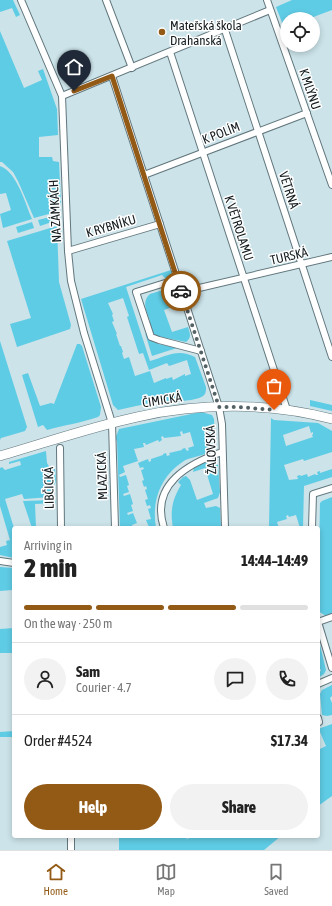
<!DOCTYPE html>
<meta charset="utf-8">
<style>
:root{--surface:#fff;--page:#f2f2f2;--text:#222;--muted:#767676;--line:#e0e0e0;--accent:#935a16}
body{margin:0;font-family:"Asap Condensed",sans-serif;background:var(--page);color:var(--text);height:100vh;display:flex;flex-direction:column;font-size:15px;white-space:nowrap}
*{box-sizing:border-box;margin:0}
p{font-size:13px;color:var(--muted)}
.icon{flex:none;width:22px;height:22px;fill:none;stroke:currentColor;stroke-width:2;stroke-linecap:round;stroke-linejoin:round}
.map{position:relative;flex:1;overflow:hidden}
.panel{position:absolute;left:12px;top:526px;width:308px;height:312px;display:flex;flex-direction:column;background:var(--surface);border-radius:4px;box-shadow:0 2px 6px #0003}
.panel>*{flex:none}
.tools{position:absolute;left:280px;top:12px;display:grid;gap:8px}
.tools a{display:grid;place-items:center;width:40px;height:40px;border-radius:50%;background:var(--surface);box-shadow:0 2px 6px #0003;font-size:20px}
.pin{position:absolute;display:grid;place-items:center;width:34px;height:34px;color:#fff;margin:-41px -17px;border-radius:50% 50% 50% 0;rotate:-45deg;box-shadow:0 0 4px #0007}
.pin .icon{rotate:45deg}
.courier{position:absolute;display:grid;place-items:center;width:40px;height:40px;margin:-20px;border:3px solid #935a16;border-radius:50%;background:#fff;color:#222;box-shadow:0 1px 5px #0007}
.head em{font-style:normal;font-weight:800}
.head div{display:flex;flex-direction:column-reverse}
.head{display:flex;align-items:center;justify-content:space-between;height:68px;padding:0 12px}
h1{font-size:26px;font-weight:800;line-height:30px}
.bar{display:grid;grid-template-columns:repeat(4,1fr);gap:6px 4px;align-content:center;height:48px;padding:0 12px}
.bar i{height:5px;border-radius:3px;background:var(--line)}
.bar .on{background:var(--accent)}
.bar p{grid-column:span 4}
.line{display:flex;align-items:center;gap:10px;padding:0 12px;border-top:1px solid var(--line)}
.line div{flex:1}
.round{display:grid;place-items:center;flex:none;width:42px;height:42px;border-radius:21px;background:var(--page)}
.action{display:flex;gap:8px;margin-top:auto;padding:8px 12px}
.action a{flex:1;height:46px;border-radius:24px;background:var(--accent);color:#fff;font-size:16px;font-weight:800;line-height:46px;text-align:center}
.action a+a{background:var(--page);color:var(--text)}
.tabs{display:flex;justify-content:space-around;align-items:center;height:56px;border-top:1px solid var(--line);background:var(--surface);font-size:11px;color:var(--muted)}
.tabs a{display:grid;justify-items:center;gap:2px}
.tabs .on{color:var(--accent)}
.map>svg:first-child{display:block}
</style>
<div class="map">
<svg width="332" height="850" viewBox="0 0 332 850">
<rect width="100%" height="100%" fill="#cbe3e9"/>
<g fill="#5fcce5" fill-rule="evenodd">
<polygon points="0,0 13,0 20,15 16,17 12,8 0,12"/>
<polygon points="292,0 332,0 332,10 308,19 287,19 287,27 283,25 276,7"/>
<polygon points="0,31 24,88 42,80 38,71 43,69 57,109 58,135 39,137 39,157 52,157 53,161 59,162 61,204 56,212 34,218 18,181 13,172 2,162 0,162"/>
<path d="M0,166C17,172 25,203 32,219L3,228L0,214L11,210L6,193L0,194Z"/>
<polygon points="54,216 55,221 40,226 38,220"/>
<polygon points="32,222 34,228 18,233 16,227"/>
<polygon points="57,226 59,282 71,325 70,329 17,347 10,324 31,318 7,241"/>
<path d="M171,270L172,274L171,278L166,279L162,275L126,287L150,361C167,356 178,348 195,357L206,387C206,391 206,394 203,396C197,401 166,403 159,401L118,410L113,405L81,299ZM123,298L129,316L127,317L139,354L143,353L149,370L167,363L169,366L187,360L191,374L185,376V374L173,380L172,377L166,379V378L154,383L150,371L135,376L129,357L124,359L122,353L123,352L121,346H120L116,334H117L112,322L114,321L112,315L113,314L108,303Z"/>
<path d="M173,287L181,304L164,310L172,332L188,327C190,334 192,337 186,342L156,336L152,332L149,323L150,321C147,312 141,302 150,294Z"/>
<path d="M145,333C152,345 164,345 177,348L152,356Z"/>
<polygon points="0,341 27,427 25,431 1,438 0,440"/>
<path d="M77,344H80L82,346L101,407L100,415L98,417C81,423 64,425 47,430L43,425L38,427L22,375L28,373L40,406L51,403L54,404Z"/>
<polygon points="310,400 332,405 332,411 310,406"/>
<path d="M201,412L212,415L214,419L215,447C208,455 197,456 188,459C184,460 180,464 177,466C158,482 152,504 156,528H152L151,526L149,527L146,520L151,519L148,509L151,508L150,505L147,506L145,500L148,499L145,490L147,489L146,486L144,487L142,481L144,480L141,470L144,469L143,467L140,468L138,463L148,459L149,462L151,461V459L163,455V454L166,453L167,456L170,455L169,453L182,450V449L185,448L187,451L189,450L188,448L194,446L190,432L183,434L182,431L180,432L181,436L164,438L163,436L161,437L162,440L159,442L158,440L146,445L145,443H143L144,447L134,449L138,461L123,466L125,472L119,475L120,477L126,475L129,485L127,486L129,492L123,494L124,496L130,494L133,504L131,505L133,511L127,513L128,515L133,513L137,523L132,525L133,528H120L117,441L115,439L119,429Z"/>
<path d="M271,418L274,420L318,423L332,431V452L304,461L303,459L284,465L289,480L298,479L297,476L300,475L301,476L307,474L308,477L315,474L316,475H318L317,472L320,471V473L332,469V477L304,486L303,528H300L296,515L289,517L288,515L286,516L287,519L277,522L279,528H269ZM309,426L311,433L313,432V434L312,435L313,437L286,446L283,435Z"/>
<polygon points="46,451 47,463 50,468 55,469 56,480 55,484 51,486 51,497 24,499 22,494 5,499 14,528 14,558 0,555 0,547 7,545 6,541 10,540 0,506 0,468 2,467 5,470 21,465 20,461 9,464 9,462"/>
<path d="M208,461L214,462L218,465L220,492L218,498L204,503L206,508L216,506L220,508L221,528H173C170,511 172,500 181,485L178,482L183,477L186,476L190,480L197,500L213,494L205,468L193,472L194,468Z"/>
<polygon points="332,497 332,614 326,616 318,611 320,503 322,501"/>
<polygon points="55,500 56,503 35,504 36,528 32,528 23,501"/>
<polygon points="0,567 14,568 14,602 13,602 12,590 0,591"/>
<polygon points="13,616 14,616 14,653 0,653 0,629 14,628"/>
<polygon points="318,637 326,670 324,674 318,678 318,672 321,671 318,663"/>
<polygon points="332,685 332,696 330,698 332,703 332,715 327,716 322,715 320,694 322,690"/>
<polygon points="332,724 332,796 318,806 318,750 326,746 320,732 318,732 318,729"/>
<polygon points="14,731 14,737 0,737 0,732"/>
<polygon points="119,836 185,836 187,839 194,836 281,836 264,850 119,850"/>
</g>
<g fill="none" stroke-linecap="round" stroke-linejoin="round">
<defs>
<g id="street">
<polyline points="21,0 62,96 68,251 71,281 84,333 112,423 115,528"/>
<polyline points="106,0 132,68"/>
<polyline points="267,0 332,185"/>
<polyline points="225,30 332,357"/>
<polyline points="170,52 287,410"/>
<polyline points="112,76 219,407 222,424 225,528"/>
<polyline points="62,96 270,10"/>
<polyline points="144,175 307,113"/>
<polyline points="68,251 160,224"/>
<polyline points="178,279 136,292 151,337 159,340 201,351"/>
<polyline points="182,292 332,257"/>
<polyline points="60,448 61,528"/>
<path d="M164,528C150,485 187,464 222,452"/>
<polyline points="312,528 313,494 332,488"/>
<polyline points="0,561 14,563"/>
<polyline points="318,622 332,668"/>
<polyline points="318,622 332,617"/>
<polyline points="318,684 332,678"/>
<polyline points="318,718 319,722 318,722"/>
<polyline points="71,836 71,850"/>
</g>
<path id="secondary" d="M0,456C45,443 91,427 137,417C199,403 270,402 332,419"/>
</defs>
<use href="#street" stroke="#62777d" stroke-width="8"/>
<use href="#secondary" stroke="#62777d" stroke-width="10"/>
<use href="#street" stroke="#fff" stroke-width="6"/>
<use href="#secondary" stroke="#fff" stroke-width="9"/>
</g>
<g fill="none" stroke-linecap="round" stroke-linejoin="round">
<polyline stroke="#546266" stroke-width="4" stroke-dasharray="0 7.2" points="181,291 219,407 239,407 274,410"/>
<polyline stroke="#935a16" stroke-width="5" points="74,91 112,76 181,291"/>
</g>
<circle fill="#935a16" stroke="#fff" stroke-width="1.5" cx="162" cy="32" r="4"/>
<g text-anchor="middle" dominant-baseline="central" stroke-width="3" stroke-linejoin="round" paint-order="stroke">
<g font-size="13" fill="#141c1f" stroke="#fff" text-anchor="start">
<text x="170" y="25">Mateřská škola<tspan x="170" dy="15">Drahanská</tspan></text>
</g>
<g font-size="13" fill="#141c1f" stroke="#fff">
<text transform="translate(310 89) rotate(71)">K MLÝNU</text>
<text transform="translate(221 133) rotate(-21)">K POLÍM</text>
<text transform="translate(289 190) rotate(72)">VĚTRNÁ</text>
<text transform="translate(55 211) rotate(-93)">NA ZÁMKÁCH</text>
<text transform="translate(111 226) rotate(-16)">K RYBNÍKU</text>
<text transform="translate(239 228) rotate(72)">K VĚTROLAMU</text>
<text transform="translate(289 256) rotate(-13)">TURSKÁ</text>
<text transform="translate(162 400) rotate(-9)">ČIMICKÁ</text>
<text transform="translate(211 450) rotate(-92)">ŽALOVSKÁ</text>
<text transform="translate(102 476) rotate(-92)">MLAZICKÁ</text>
<text transform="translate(49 488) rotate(-91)">LIBČICKÁ</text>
</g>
</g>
</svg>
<div class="tools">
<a><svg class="icon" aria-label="locate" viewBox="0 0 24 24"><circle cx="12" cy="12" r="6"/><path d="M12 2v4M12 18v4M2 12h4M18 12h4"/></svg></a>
</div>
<div class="pin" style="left:274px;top:410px;background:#ea580c"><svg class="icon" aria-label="bag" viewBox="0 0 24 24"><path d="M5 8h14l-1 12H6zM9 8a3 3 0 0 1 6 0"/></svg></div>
<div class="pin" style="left:74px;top:91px;background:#1f2937"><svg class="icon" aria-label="home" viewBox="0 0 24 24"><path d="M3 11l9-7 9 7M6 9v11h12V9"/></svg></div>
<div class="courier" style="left:181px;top:291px"><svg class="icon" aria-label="car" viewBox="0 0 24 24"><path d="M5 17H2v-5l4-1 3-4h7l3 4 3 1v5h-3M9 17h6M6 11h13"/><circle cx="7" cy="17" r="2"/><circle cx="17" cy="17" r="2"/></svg></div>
<section class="panel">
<div class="head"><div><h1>2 min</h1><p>Arriving in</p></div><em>14:44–14:49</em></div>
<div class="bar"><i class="on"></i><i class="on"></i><i class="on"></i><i></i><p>On the way · 250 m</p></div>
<div class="line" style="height:72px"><a class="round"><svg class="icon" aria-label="person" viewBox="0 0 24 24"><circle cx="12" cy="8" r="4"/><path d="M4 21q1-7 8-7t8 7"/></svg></a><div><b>Sam</b><p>Courier · 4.7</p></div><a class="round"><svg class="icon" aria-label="chat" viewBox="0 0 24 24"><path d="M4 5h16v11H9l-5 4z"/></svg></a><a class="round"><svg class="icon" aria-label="phone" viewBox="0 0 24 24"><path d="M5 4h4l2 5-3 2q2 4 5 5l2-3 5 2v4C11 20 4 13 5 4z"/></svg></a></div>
<div class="line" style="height:52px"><div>Order #4524</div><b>$17.34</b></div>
<div class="action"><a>Help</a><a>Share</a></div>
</section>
</div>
<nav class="tabs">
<a class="on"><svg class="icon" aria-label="home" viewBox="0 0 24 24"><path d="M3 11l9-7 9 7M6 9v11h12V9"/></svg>Home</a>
<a><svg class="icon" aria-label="map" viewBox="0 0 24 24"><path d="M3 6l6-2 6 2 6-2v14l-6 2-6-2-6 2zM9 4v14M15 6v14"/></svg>Map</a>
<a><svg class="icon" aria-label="saved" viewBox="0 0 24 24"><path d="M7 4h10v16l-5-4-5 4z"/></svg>Saved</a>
</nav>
